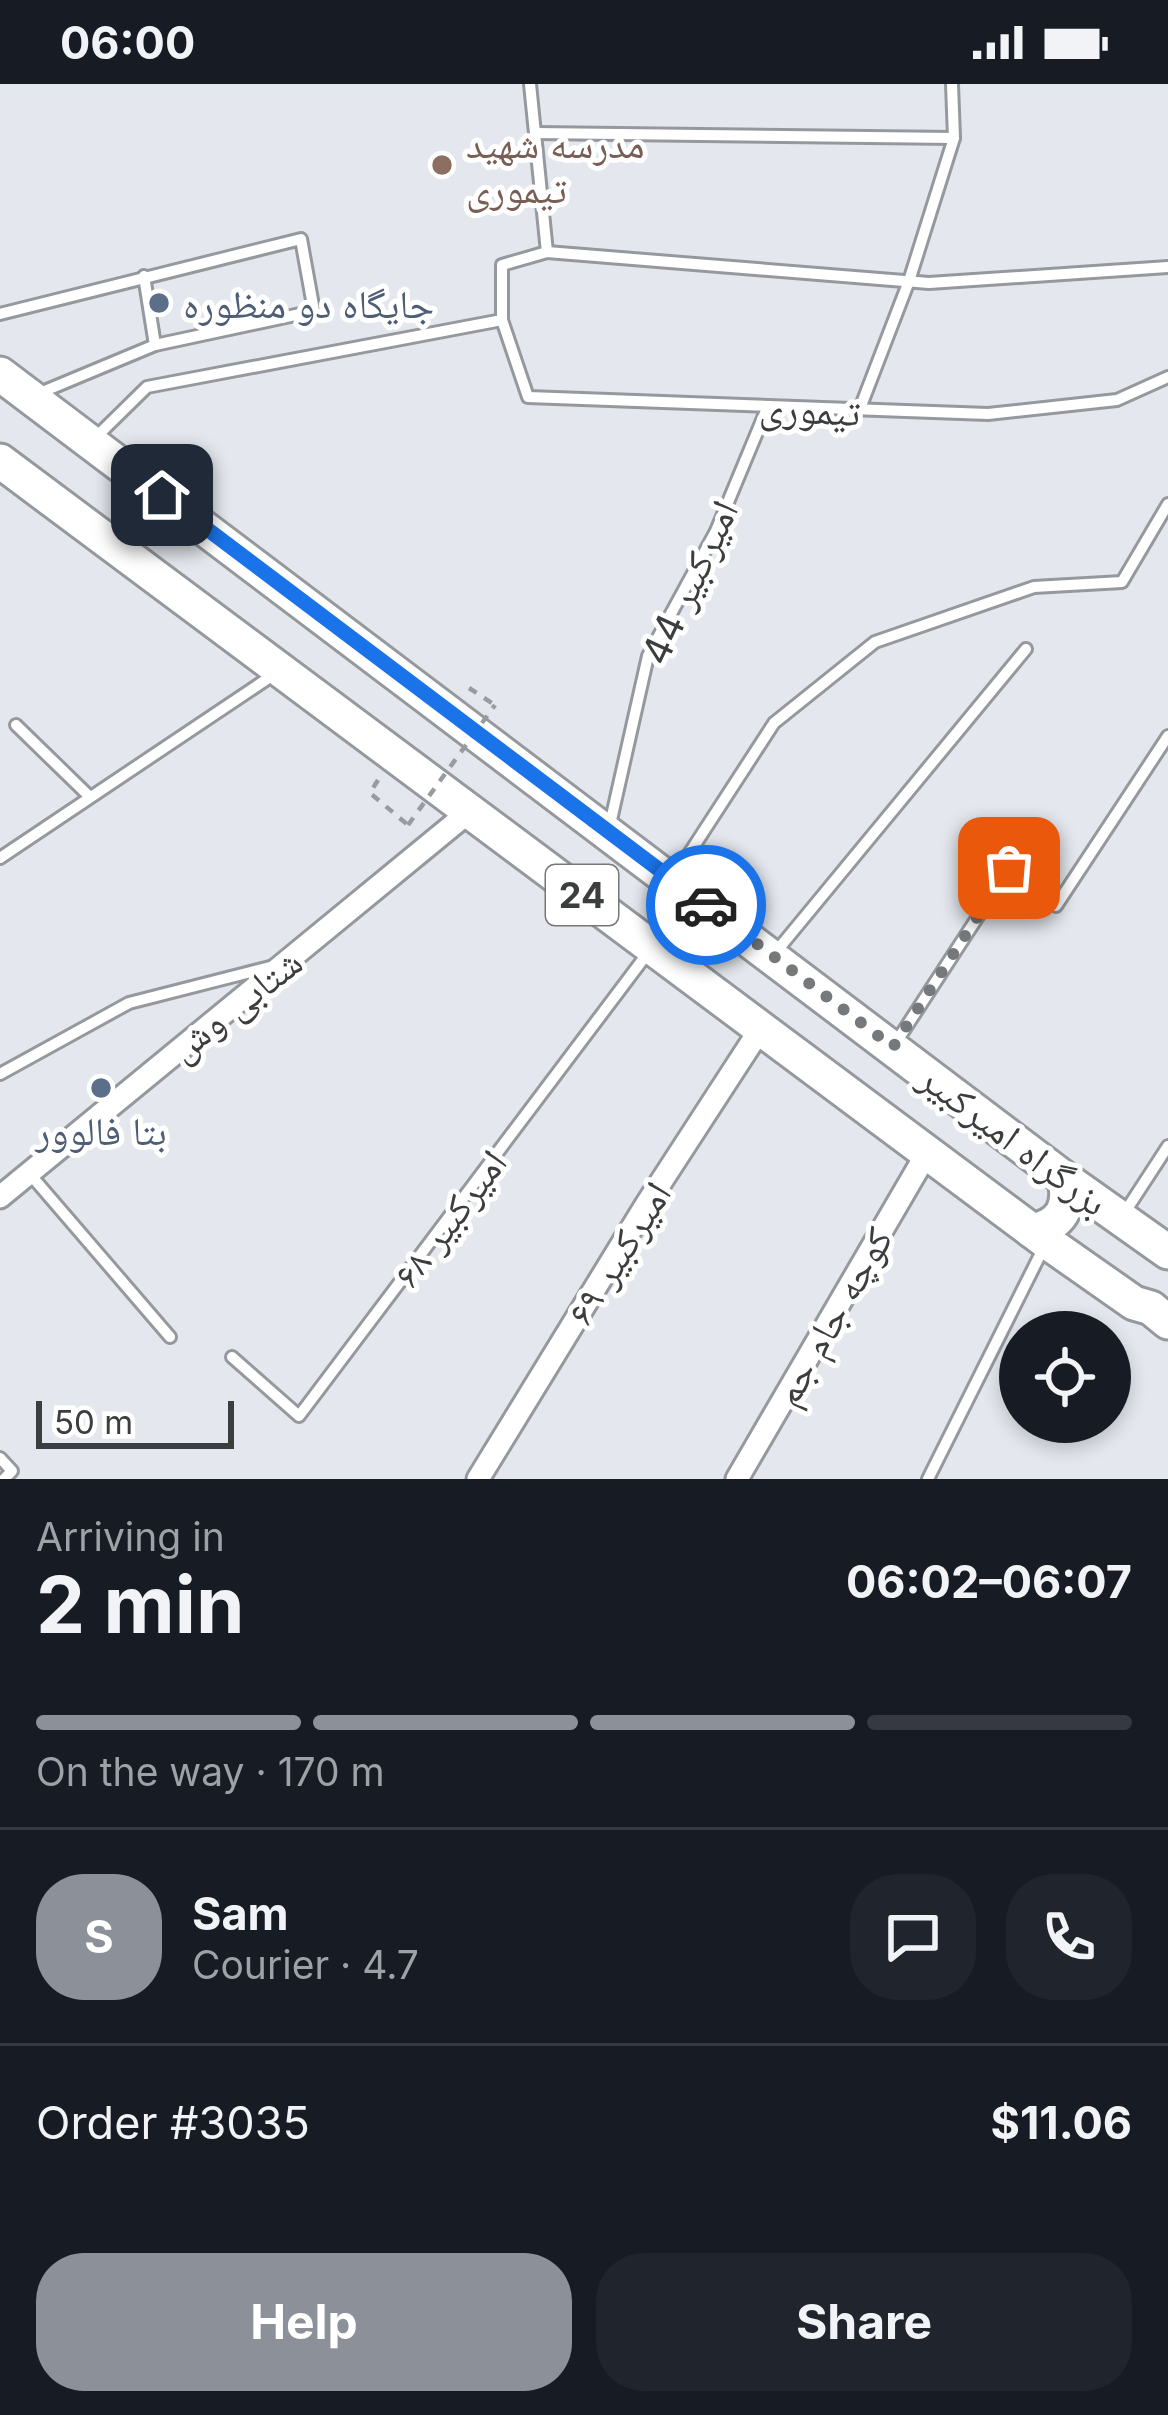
<!DOCTYPE html>
<meta charset="utf-8">
<style>
:root{--surface:#171b24;--page:#20242c;--text:#f1f3f6;--muted:#9ea1a6;--line:#363941;--accent:#8c9099}
body{margin:0;font-family:Inter,"Noto Naskh Arabic",sans-serif;background:var(--page);color:var(--text);height:100vh;display:flex;flex-direction:column;font-size:45px;white-space:nowrap}
*{box-sizing:border-box;margin:0}
p{font-size:39px;color:var(--muted)}
.icon{flex:none;width:66px;height:66px;fill:none;stroke:currentColor;stroke-width:2;stroke-linecap:round;stroke-linejoin:round}
.map{position:relative;height:1395px;overflow:hidden}
.sheet{display:flex;flex-direction:column;background:var(--surface);flex:1}
.sheet>*{flex:none}
.tools{position:absolute;left:999px;top:1227px;display:grid;gap:24px}
.tools a{display:grid;place-items:center;width:132px;height:132px;border-radius:50%;background:var(--surface);box-shadow:0 6px 18px #0003;font-size:60px}
.scale{position:absolute;left:36px;bottom:30px;width:198px;box-sizing:border-box;padding-left:12px;border:6px solid #3b3d3f;border-top:0;font-size:33px;line-height:42px;white-space:nowrap;color:#3b3d3f;-webkit-text-stroke:9px #fff;paint-order:stroke}
.pin{position:absolute;display:grid;place-items:center;width:102px;height:102px;color:#fff;margin:-51px;border-radius:24px;box-shadow:0 6px 18px #0006}
.courier{position:absolute;display:grid;place-items:center;width:120px;height:120px;margin:-60px;border:9px solid #1a73e8;border-radius:50%;background:#fff;color:#222;box-shadow:0 3px 15px #0007}
.summary em{font-style:normal;font-weight:700}
.summary div{display:flex;flex-direction:column-reverse}
.summary{display:flex;align-items:center;justify-content:space-between;height:204px;padding:0 36px}
h1{font-size:78px;font-weight:700;line-height:90px}
.bar{display:grid;grid-template-columns:repeat(4,1fr);gap:18px 12px;align-content:center;height:144px;padding:0 36px}
.bar i{height:15px;border-radius:9px;background:var(--line)}
.bar .current{background:var(--accent)}
.bar p{grid-column:span 4}
.line{display:flex;align-items:center;gap:30px;padding:0 36px;border-top:3px solid var(--line)}
.line div{flex:1}
.round{display:grid;place-items:center;flex:none;width:126px;height:126px;border-radius:48px;background:var(--page)}
.cta{display:flex;gap:24px;margin-top:auto;padding:24px 36px}
.cta a{flex:1;height:138px;border-radius:48px;background:var(--accent);color:#fff;font-size:48px;font-weight:700;line-height:138px;text-align:center}
.cta a+a{background:var(--page);color:var(--text)}
.status{display:flex;justify-content:space-between;align-items:center;height:84px;padding:0 60px;background:var(--surface);direction:ltr}
.status svg{height:33px;fill:currentColor}
.map>svg:first-child{display:block}
</style>
<div class="status"><b>06:00</b><svg viewBox="0 0 49 12"><path d="M0 12V9h3v3zM5 12V6h3v6zM10 12V3h3v9zM15 12V0h3v12zM26 1h20v11H26zM47 4h2v5h-2z"/></svg></div>
<div class="map">
<svg width="1168" height="1395" viewBox="0 0 1168 1395">
<rect width="100%" height="100%" fill="#e4e8ee"/>
<g fill="none" stroke-linecap="round" stroke-linejoin="round">
<defs>
<g id="lane">
<polyline points="530,0 547,168"/>
<polyline points="535,49 954,54"/>
<polyline points="144,192 155,261"/>
<polyline points="0,230 301,155 314,227 155,261 35,311"/>
<polyline points="502,236 528,313 988,330 1117,316 1168,293"/>
<polyline points="859,327 909,197 954,54 952,0"/>
<polyline points="94,355 147,303 502,236 502,181 547,168 929,199 1168,183"/>
<polyline points="16,641 90,713"/>
<polyline points="609,745 648,572 716,447 768,322"/>
<polyline points="0,774 276,589"/>
<polyline points="674,793 774,639 875,558 1034,503 1122,498 1168,420"/>
<polyline points="775,869 1026,565"/>
<polyline points="895,960 1009,785 1056,822 1168,652"/>
<polyline points="0,990 129,919 274,882"/>
<polyline points="29,1089 170,1253"/>
<polyline points="1125,1128 1168,1062"/>
<polyline points="232,1273 299,1332 650,866"/>
<polyline points="0,1374 12,1387 4,1395"/>
<polyline points="928,1395 1045,1161"/>
</g>
<g id="street">
<polyline points="0,1113 470,727"/>
<polyline points="478,1395 646,1121 761,944"/>
<polyline points="737,1395 927,1069"/>
</g>
<g id="primary">
<polyline points="0,290 1065,1095 1168,1168"/>
<polyline points="0,377 1047,1158 1134,1219 1151,1224 1168,1238"/>
<path d="M1032,1147C1061,1141 1071,1124 1065,1095"/>
</g>
</defs>
<use href="#lane" stroke="#95999e" stroke-width="16"/>
<use href="#street" stroke="#95999e" stroke-width="27"/>
<use href="#primary" stroke="#95999e" stroke-width="39"/>
<g stroke="#989b9f" stroke-width="4.5" stroke-dasharray="9 9" stroke-linecap="butt">
<polyline points="469,604 495,621"/>
<polyline points="378,696 370,709 408,741"/>
</g>
<use href="#lane" stroke="#fff" stroke-width="10"/>
<use href="#street" stroke="#fff" stroke-width="21"/>
<use href="#primary" stroke="#fff" stroke-width="33"/>
<polyline stroke="#989b9f" stroke-width="4.5" stroke-dasharray="9 9" stroke-linecap="butt" points="408,741 495,621"/>
</g>
<g fill="none" stroke-linecap="round" stroke-linejoin="round">
<polyline stroke="#76797c" stroke-width="12" stroke-dasharray="0 21.6" points="706,821 893,963 1009,784"/>
<polyline stroke="#1a73e8" stroke-width="15" points="162,411 706,821"/>
</g>
<circle fill="#8d6e63" stroke="#fff" stroke-width="4.5" cx="442" cy="81" r="12"/>
<g fill="#5c6f8a" stroke="#fff" stroke-width="4.5">
<circle cx="159" cy="219" r="12"/>
<circle cx="101" cy="1004" r="12"/>
</g>
<g text-anchor="middle" dominant-baseline="central" stroke-width="10" stroke-linejoin="round" paint-order="stroke">
<rect fill="#fff" stroke="#767779" stroke-width="3" x="546" y="781" width="72" height="60" rx="9"/>
<g font-size="36" font-weight="bold" fill="#3b3d3f">
<text x="582" y="811">24</text>
</g>
<g font-size="39" fill="#785e54" stroke="#fff" text-anchor="start">
<text x="466" y="59">مدرسه شهید<tspan x="466" dy="45">تیموری</tspan></text>
</g>
<g font-size="39" fill="#4e5e75" stroke="#fff" text-anchor="start">
<text x="183" y="219">جایگاه دو منظوره</text>
<text x="101" y="1046" text-anchor="middle">بتا فالوور</text>
</g>
<g font-size="39" fill="#3b3d3f" stroke="#fff">
<text transform="translate(810 325) rotate(3)">تیموری</text>
<text transform="translate(689 498) rotate(-65)">امیرکبیر 44</text>
<text transform="translate(235 920) rotate(-38)">شتابی وش</text>
<text transform="translate(1014 1055) rotate(37)">بزرگراه امیرکبیر</text>
<text transform="translate(449 1134) rotate(-53)">امیرکبیر ۶۸</text>
<text transform="translate(618 1169) rotate(-58)">امیرکبیر ۶۹</text>
<text transform="translate(832 1232) rotate(-60)">کوچه جام جم</text>
</g>
</g>
</svg>
<div class="tools">
<a><svg class="icon" aria-label="locate" viewBox="0 0 24 24"><circle cx="12" cy="12" r="6"/><path d="M12 2v4M12 18v4M2 12h4M18 12h4"/></svg></a>
</div>
<div class="scale">50 m</div>
<div class="pin" style="left:1009px;top:784px;background:#ea580c"><svg class="icon" aria-label="bag" viewBox="0 0 24 24"><path d="M5 8h14l-1 12H6zM9 8a3 3 0 0 1 6 0"/></svg></div>
<div class="pin" style="left:162px;top:411px;background:#1f2937"><svg class="icon" aria-label="home" viewBox="0 0 24 24"><path d="M3 11l9-7 9 7M6 9v11h12V9"/></svg></div>
<div class="courier" style="left:706px;top:821px"><svg class="icon" aria-label="car" viewBox="0 0 24 24"><path d="M5 17H2v-5l4-1 3-4h7l3 4 3 1v5h-3M9 17h6M6 11h13"/><circle cx="7" cy="17" r="2"/><circle cx="17" cy="17" r="2"/></svg></div>
</div>
<section class="sheet">
<div class="summary"><div><h1>2 min</h1><p>Arriving in</p></div><em>06:02–06:07</em></div>
<div class="bar"><i class="current"></i><i class="current"></i><i class="current"></i><i></i><p>On the way · 170 m</p></div>
<div class="line" style="height:216px"><b class="round" style="background:var(--accent);color:#fff">S</b><div><b>Sam</b><p>Courier · 4.7</p></div><a class="round"><svg class="icon" aria-label="chat" viewBox="0 0 24 24"><path d="M4 5h16v11H9l-5 4z"/></svg></a><a class="round"><svg class="icon" aria-label="phone" viewBox="0 0 24 24"><path d="M5 4h4l2 5-3 2q2 4 5 5l2-3 5 2v4C11 20 4 13 5 4z"/></svg></a></div>
<div class="line" style="height:156px"><div>Order #3035</div><b>$11.06</b></div>
<div class="cta"><a>Help</a><a>Share</a></div>
</section>
